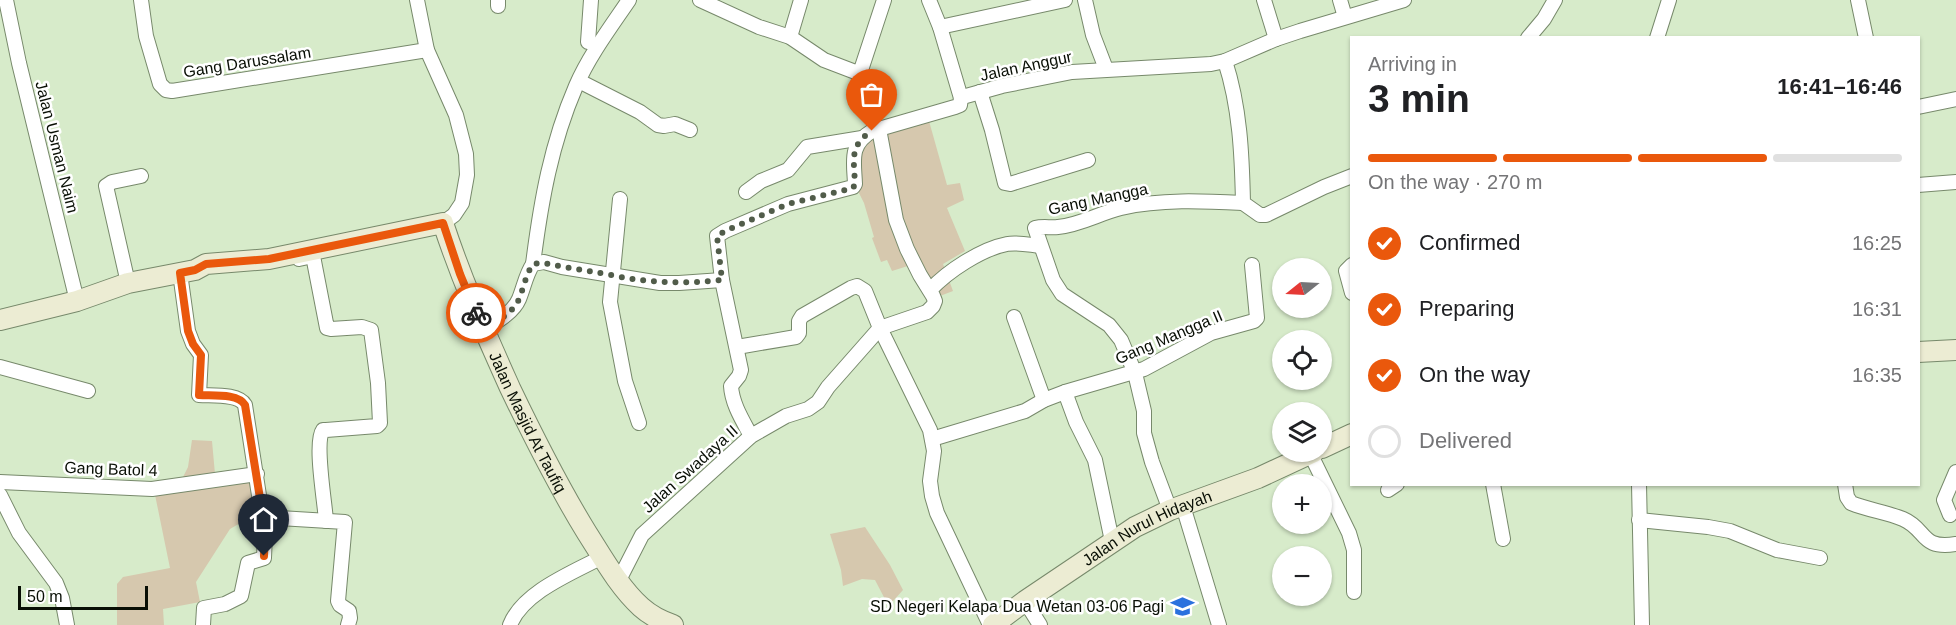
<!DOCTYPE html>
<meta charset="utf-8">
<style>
:root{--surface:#fff;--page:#f6f6f6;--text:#202124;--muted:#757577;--line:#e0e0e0;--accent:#ea580c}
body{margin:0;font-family:Helvetica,sans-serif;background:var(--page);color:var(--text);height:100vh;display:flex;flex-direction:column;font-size:22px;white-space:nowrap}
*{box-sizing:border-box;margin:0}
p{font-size:20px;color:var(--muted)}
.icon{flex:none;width:33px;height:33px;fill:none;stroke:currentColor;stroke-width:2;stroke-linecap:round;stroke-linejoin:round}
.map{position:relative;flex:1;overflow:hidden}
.details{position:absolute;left:1350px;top:36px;width:570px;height:450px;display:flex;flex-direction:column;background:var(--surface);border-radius:0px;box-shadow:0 2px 4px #0004}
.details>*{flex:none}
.needle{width:39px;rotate:252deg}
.fabs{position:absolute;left:1272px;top:258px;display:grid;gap:12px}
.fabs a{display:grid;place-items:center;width:60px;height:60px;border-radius:50%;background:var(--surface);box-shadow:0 2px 4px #0004;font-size:30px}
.scale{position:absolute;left:18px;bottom:15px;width:130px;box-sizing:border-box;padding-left:6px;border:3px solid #090f05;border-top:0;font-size:16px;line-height:21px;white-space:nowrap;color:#090f05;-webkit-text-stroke:4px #fff;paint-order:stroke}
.pin{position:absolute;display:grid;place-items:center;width:51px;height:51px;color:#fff;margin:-62px -26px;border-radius:50% 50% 50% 0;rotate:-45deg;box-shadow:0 0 6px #0007}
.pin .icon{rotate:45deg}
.courier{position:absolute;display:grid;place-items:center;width:60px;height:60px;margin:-30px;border:4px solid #ea580c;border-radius:50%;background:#fff;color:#222;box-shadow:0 2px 8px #0007}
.overview em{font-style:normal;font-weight:800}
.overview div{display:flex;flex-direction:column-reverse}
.overview{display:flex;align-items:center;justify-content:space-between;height:102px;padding:0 18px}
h1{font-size:39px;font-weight:800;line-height:45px}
.bar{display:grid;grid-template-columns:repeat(4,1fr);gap:9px 6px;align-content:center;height:72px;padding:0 18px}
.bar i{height:8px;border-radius:4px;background:var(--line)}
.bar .active{background:var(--accent)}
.bar p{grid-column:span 4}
ol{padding:0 18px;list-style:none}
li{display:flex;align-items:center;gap:18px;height:66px}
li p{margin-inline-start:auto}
li .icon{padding:6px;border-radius:50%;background:var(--accent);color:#fff;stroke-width:4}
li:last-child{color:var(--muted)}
li i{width:33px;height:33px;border:3px solid var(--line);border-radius:50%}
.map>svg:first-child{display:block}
</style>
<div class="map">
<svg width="1956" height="625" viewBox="0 0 1956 625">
<rect width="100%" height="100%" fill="#d7ebca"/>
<g fill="#d6c8ae">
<polygon points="929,121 947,185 960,183 964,200 947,208 965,251 943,264 953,291 932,299 911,265 892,271 887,260 881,262 872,238 874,237 864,203 857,189 860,151 870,138"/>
<polygon points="192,440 212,441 215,474 252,472 259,512 230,529 196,582 200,602 163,609 164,625 117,625 117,584 123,577 170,568 153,485 183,477 188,467"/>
<polygon points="865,527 890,565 903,590 893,601 887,603 875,580 862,579 843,586 841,570 830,534"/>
</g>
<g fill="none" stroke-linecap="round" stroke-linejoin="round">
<defs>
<g id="street">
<polyline points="6,0 19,63 77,301"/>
<polyline points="141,0 146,36 160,84 166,90 172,91 427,50"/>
<polyline points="417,0 427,50 456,115 466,154 467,175 462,203 454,215 443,223"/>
<polyline points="498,0 498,6"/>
<polyline points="700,0 759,27 790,37 824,60 858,73 862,67 884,0"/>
<polyline points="929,0 940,27 961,98"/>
<polyline points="1085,0 1093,35 1106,69"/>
<polyline points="1264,0 1276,39"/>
<polyline points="1340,0 1345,17"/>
<polyline points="1858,0 1866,38"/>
<polyline points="940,27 1065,0"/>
<polyline points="790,37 801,0"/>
<polyline points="1528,38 1544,19 1555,0"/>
<polyline points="1657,38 1669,0"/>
<polyline points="588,42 591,0"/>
<path d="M1225,61C1240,107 1242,155 1243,203L1260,215H1266L1324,187L1352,176"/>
<polyline points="579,81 640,112 658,125 664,126 675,124 690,130"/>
<polyline points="980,92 992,130 1005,183 1010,184 1088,160"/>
<polyline points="1918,107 1956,99"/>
<polyline points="1918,185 1956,182"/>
<polyline points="746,192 761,181 788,170 807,147 862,138"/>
<polyline points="620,199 610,302 625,381 639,423"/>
<path d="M299,259L313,256L327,328L331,329L362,327L371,330L378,383L380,423L377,426L326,430H323C314,442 325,503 326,521"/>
<path d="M533,264C541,201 551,144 576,86C589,56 610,28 629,0"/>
<polyline points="1352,265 1346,271 1352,293"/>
<path d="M180,273L188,331L193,344L201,355L199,395C212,396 238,393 245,405L265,534L264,558L248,563L241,596L225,604L204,608L203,625"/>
<polyline points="128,283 106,186 112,182 141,176"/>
<path d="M930,290C948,271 981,249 1007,244C1018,242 1030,245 1040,246"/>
<polyline points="1014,317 1044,400"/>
<path d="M483,330C496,322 513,313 519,299C524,287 526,274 533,264L544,262L562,267L660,283H679L722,280"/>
<polyline points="737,347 796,337 799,333 799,321 802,316 851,288 857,286 865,291 880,328 930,430 934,451 930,481 932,496 937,513 990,625"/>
<polyline points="0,367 88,391"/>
<polyline points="1065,392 1076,422 1095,460 1112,541"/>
<path d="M751,436C743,421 732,404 731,386L739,376L741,370L722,280L717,236L725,231L788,204L853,187L855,184C854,160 849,145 872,131L955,107L960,105L961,98L966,96L1002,86L1072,72L1211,64L1225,61L1276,39L1300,31L1404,0"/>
<polyline points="932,439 1025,411 1044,400 1065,392 1144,369 1211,333 1254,321 1257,318 1252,265"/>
<polyline points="1310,453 1349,533 1354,550 1354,592"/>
<polyline points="0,482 152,489 257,474"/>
<polyline points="1493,484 1503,539"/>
<polyline points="1639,484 1642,625"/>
<path d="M1845,484L1847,497L1851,503C1868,510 1886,512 1903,519C1927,529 1920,550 1956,544"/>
<polyline points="1388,490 1397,484"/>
<polyline points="0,495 19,533 56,583 62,598 67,625"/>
<polyline points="1183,506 1219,625"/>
<path d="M1170,510L1152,462L1144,433V411L1135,373L1121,340L1109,325L1062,294L1053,280L1035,228C1043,226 1051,228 1058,227C1080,225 1100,213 1121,208C1161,199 1202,201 1243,203"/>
<polyline points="1950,515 1944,500 1956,472"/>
<polyline points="263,517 345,522 338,601 340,605 349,611 350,618 348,625"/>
<polyline points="1639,520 1708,527 1730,531 1777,550 1820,558"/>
<polyline points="619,580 642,535 751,436 786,416 808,409 818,402 828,387 880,328 927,312 933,306 935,301 933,296 920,275 907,249 896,220 879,129"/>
<polyline points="1025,601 1040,625"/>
<path d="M510,625C523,592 572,573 602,557"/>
</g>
<g id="secondary">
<path id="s1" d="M0,320L77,301L128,283L195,270L206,264L269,259L443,223C462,281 485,332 510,388C534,438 558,486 587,533C603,558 619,587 641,607C650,615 661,621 673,625"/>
<polyline points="1918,352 1956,350"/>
<polyline points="1322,448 1352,434"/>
<path id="s2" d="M993,625L1025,601L1135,527L1170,510L1258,478L1314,452"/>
</g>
</defs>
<use href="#street" stroke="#77896b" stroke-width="16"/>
<use href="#secondary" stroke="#77896b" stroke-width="22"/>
<use href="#street" stroke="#fff" stroke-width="14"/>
<use href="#secondary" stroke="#ececd3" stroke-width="20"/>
</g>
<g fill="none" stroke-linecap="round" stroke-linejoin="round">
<path stroke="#515c4a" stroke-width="6" stroke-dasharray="0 10.8" d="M476,313L483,330C496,322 513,313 519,299C524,287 526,274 533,264C544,262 553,265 565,267C580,270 595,272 611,275C648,283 684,284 722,280L717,236L725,231L788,204L853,188L855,184C854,160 849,145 872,131"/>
<path stroke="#ea580c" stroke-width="8" d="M264,556L265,534L263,517L245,405C238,393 212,396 199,395L201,355L193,344L188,331L180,273L195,270L206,264L269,259L443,223L460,274L476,313"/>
</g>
<defs>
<symbol id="school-bare" viewBox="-9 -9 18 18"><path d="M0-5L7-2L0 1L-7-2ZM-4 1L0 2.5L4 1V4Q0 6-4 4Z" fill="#2b71de" stroke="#fff" stroke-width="2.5" paint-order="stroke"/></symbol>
</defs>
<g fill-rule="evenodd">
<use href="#school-bare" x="1166" y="590" width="33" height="33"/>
</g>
<g text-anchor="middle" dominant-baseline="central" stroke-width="5" stroke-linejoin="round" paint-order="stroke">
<g font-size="16" fill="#090f05" stroke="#fff">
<text transform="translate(247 62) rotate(-9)">Gang Darussalam</text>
<text transform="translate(1026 66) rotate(-12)">Jalan Anggur</text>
<text transform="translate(57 147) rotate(76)">Jalan Usman Naim</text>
<text transform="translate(1098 199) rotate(-12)">Gang Mangga</text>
<text transform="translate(1169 337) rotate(-23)">Gang Mangga II</text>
<text stroke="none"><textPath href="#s1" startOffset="672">Jalan Masjid At Taufiq</textPath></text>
<text transform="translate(111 469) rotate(2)">Gang Batol 4</text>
<text transform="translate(690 469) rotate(-42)">Jalan Swadaya II</text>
<text stroke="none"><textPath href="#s2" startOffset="183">Jalan Nurul Hidayah</textPath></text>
</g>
<g font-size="16" fill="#090f05" stroke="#fff" text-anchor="end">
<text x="1164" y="606">SD Negeri Kelapa Dua Wetan 03-06 Pagi</text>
</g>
</g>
</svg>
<div class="fabs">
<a><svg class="needle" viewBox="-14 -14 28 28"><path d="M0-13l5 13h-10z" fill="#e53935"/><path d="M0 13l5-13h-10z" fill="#757577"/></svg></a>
<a><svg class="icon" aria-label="locate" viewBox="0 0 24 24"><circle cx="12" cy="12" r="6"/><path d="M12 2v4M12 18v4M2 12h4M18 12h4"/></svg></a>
<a><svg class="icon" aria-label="layers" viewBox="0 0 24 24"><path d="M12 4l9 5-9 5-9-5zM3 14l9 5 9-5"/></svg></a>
<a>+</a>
<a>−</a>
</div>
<div class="scale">50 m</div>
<div class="pin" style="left:872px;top:131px;background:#ea580c"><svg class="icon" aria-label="bag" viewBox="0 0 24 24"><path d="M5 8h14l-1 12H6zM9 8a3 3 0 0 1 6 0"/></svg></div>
<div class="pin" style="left:264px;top:556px;background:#1f2937"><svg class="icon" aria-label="home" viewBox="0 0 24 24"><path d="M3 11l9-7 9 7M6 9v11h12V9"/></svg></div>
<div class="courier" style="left:476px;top:313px"><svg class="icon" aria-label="bike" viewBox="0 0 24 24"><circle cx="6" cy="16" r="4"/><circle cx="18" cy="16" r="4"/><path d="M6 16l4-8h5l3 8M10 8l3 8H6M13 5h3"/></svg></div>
<section class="details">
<div class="overview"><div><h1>3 min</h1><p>Arriving in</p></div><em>16:41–16:46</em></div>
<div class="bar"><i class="active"></i><i class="active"></i><i class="active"></i><i></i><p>On the way · 270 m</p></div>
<ol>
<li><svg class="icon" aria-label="check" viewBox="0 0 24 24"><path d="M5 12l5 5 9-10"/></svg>Confirmed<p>16:25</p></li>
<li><svg class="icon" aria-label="check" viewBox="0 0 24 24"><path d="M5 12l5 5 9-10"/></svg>Preparing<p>16:31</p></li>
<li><svg class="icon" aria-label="check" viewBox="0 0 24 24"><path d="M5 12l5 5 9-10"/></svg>On the way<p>16:35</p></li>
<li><i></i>Delivered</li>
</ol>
</section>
</div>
